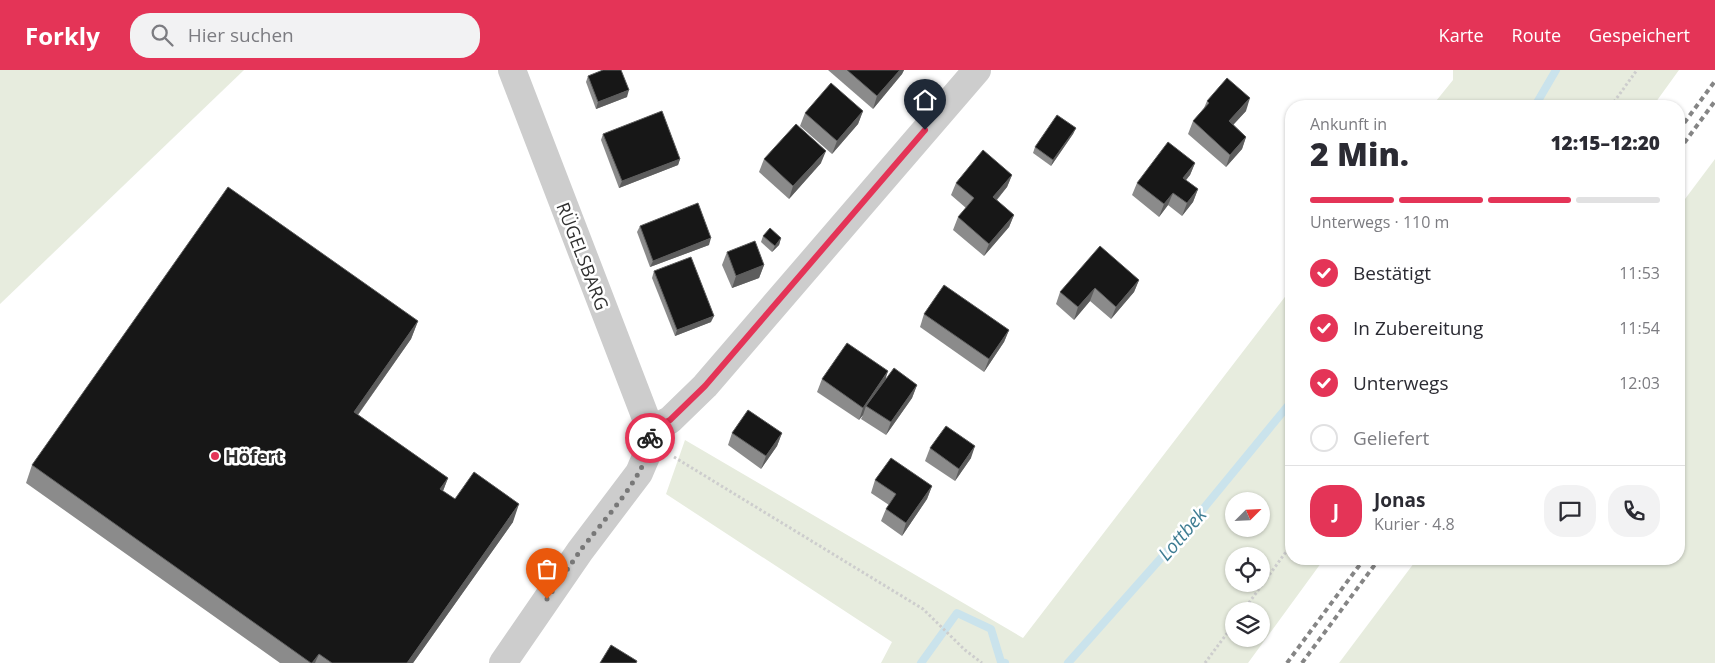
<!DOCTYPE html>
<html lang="de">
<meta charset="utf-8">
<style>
:root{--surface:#fff;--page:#f2f2f3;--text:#2b2b33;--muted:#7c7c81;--line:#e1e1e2;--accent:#e43457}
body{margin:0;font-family:"Open Sans",sans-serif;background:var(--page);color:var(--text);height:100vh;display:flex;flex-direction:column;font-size:19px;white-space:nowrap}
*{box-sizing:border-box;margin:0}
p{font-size:16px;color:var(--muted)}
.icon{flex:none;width:28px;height:28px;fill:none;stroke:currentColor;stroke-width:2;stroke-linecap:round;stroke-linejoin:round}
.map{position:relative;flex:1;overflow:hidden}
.sheet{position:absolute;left:1285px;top:30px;width:400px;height:465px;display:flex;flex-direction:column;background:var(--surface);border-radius:20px;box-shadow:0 1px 4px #0004}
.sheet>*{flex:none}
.needle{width:32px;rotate:66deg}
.buttons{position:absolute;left:1225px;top:422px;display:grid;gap:10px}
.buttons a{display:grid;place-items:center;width:45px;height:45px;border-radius:50%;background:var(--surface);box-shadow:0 1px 4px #0004;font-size:25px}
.pin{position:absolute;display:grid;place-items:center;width:42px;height:42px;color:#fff;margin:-51px -21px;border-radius:50% 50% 50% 0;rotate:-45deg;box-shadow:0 0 5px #0007}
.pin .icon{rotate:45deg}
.courier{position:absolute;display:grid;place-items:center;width:50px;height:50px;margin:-25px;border:4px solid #e43457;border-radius:50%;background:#fff;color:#222;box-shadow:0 1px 6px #0007}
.headline em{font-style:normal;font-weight:800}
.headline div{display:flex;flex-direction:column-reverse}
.headline{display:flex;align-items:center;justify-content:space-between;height:85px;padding:0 25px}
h1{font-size:32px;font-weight:800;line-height:38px}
.bar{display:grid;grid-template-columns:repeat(4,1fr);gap:8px 5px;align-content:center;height:60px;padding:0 25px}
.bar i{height:6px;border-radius:4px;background:var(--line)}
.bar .active{background:var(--accent)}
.bar p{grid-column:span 4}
.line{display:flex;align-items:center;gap:12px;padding:0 25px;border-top:1px solid var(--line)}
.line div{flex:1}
.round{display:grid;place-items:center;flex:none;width:52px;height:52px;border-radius:20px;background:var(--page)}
ol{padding:0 25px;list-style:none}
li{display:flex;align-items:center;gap:15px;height:55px}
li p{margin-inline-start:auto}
li .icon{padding:5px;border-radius:50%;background:var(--accent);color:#fff;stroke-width:4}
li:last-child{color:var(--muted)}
li i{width:28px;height:28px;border:2px solid var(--line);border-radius:50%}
header{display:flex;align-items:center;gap:30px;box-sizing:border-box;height:70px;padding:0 25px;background:var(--accent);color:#fff}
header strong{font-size:24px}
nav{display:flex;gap:28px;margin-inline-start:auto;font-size:18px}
.search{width:350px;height:45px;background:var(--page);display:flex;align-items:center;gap:12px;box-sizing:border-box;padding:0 18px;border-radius:20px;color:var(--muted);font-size:19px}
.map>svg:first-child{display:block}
</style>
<header>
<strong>Forkly</strong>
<div class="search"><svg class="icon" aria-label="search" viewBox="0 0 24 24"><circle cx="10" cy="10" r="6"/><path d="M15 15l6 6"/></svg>Hier suchen</div>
<nav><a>Karte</a><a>Route</a><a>Gespeichert</a></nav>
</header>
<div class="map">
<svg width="1715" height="593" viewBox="0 0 1715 593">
<rect width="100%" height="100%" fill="#fff"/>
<g fill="#e7ecde" fill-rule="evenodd">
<polygon points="0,0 244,0 0,234"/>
<polygon points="1453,0 1679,0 1653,36 1432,36 1453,10"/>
<polygon points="1715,89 1715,593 1339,593 1417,489 1679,489 1679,137"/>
<path d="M1291,219V489H1324L1248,593H881L892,572L666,424L685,370L1023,568ZM1234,431H1261V459H1234ZM1261,486V514H1234V486ZM1261,541V569H1234V541Z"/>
</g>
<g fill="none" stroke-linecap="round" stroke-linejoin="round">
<g stroke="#cae3ec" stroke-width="8">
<polyline points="1535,36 1556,0"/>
<polyline points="921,593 957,543 991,559 1001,592 1005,593"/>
<polyline points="1068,593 1185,461 1291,332"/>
</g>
<g stroke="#cdcdcd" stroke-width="3" stroke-dasharray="2.5 2.5" stroke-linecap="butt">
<polyline points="1611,36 1637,0"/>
<polyline points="674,387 923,539 965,580 982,593"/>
<polyline points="1243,541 1291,475"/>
<polyline points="1205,593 1234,554"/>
</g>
<g stroke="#cdcdcd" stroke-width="28">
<polyline points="649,361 670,350 705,316 977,0"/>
<polyline points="503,593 580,481 639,403 648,382 650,373 647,351 512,0"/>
</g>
<g stroke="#858585" stroke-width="4" stroke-dasharray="5 4" stroke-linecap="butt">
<polyline points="1679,60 1715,11"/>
<polyline points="1679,80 1715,31"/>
<polyline points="1287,593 1364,489"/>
<polyline points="1302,593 1379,489"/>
</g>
</g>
<g fill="#8b8b8b">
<polygon points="828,0 904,0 902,4 873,39"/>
<polygon points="588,6 627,27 596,39 586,12"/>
<polygon points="1207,31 1246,41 1233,54 1246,67 1242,79 1226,97 1188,64 1193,51 1204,38"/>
<polygon points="863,41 858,54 832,84 800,56 805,43"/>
<polygon points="1076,58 1073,64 1051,96 1033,83 1035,77"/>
<polygon points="603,64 680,89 678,95 619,118 601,70"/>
<polygon points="764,89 821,93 789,129 759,102"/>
<polygon points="1195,93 1190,105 1186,110 1198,119 1193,132 1182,146 1168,135 1159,147 1132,125 1137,113"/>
<polygon points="1012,105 1007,117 997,130 1014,145 1009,157 984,186 953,160 958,147 966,138 951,125 956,113"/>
<polygon points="640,156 709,175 650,197 637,162"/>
<polygon points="763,166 781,168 779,175 772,182 761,172"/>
<polygon points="727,182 764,195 759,208 732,218 722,195"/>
<polygon points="654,201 711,252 675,266 652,208"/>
<polygon points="1139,210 1134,222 1111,249 1090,231 1074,250 1056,234 1060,222"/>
<polygon points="924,244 1009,260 1004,272 984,302 920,257"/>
<polygon points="418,251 411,269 358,345 448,408 443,421 455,429 513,452 413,593 280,593 26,413 32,395"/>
<polygon points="886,308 917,315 912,328 886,365 861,349 863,345 859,350 817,322 822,309"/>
<polygon points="732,363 782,363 777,376 761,399 728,375"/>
<polygon points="930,378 971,388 955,411 925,391"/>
<polygon points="875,410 932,416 927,429 902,466 881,451 886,439 889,435 871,423"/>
</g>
<g fill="#5d5d5d">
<polygon points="900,0 904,0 902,4 873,39 877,26"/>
<polygon points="629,20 627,27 596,39 598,32"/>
<polygon points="1250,28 1246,41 1225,64 1229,51"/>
<polygon points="863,41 858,54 832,84 837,71"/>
<polygon points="1076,58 1073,64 1051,96 1053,90"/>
<polygon points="1246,67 1242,79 1226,97 1230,85"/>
<polygon points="826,81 821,93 789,129 793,116"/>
<polygon points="680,89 678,95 619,118 622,111"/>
<polygon points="1195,93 1190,105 1178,120 1183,108"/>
<polygon points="1012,105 1007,117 988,140 993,127"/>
<polygon points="1198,119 1193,132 1182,146 1187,133"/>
<polygon points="1173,123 1168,135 1159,147 1164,134"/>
<polygon points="1014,145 1009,157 984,186 989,174"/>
<polygon points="711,168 709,175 650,197 653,191"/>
<polygon points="781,168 779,175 772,182 775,176"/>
<polygon points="764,195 759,208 732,218 736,206"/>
<polygon points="1139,210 1134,222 1111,249 1116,237"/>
<polygon points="1095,218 1090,231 1074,250 1078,237"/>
<polygon points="714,246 711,252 675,266 677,260"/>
<polygon points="418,251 411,269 347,360 354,342"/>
<polygon points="1009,260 1004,272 984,302 989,289"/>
<polygon points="888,301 884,314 866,336 863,345 859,350 863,338"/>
<polygon points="917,315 912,328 886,365 891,352"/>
<polygon points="782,363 777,376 761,399 766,386"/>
<polygon points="975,376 971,388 955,411 959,399"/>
<polygon points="448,408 441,426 440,419"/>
<polygon points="932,416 927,429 902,466 906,453"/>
<polygon points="519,434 513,452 413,593 407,593"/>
<polygon points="319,584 315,593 312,593"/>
</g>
<g fill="#171717" stroke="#5d5d5d">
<polygon points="603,0 621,0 629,20 598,32 588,6"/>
<polygon points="847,0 900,0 877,26"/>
<polygon points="1227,8 1250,28 1229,51 1246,67 1230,85 1193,51 1209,33 1207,31"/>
<polygon points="831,13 863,41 837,71 805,43"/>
<polygon points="662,41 680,89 622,111 603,64"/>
<polygon points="1057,45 1076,58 1053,90 1035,77"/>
<polygon points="796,54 826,81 793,116 764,89"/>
<polygon points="1168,72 1195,93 1183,108 1198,119 1187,133 1173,123 1164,134 1137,113"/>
<polygon points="983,80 1012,105 993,127 1014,145 989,174 958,147 974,128 956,113"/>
<polygon points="228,117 418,251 354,342 448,408 440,419 455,429 474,402 519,434 407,593 332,593 319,584 312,593 311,593 32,395"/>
<polygon points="698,133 711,168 653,191 640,156"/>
<polygon points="770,158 781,168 775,176 763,166"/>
<polygon points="755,171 764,195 736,206 727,182"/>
<polygon points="1100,176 1139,210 1116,237 1095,218 1078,237 1060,222"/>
<polygon points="691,187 714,246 677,260 654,201"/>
<polygon points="944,215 1009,260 989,289 924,244"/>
<polygon points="847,273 888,301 863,338 822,309"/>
<polygon points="894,298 917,315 891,352 866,336"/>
<polygon points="748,340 782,363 766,386 732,363"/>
<polygon points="946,356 975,376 959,399 930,378"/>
<polygon points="891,388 932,416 906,453 886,439 896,424 875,410"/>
<polygon points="611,575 637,591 636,593 600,593"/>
</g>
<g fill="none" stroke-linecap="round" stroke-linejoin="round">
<path stroke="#787878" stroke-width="5" stroke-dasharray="0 9" d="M547,529C558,513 569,497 580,481C599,455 652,400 650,368"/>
<polyline stroke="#e43457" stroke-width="6" points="650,368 649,361 670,350 705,316 925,60"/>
</g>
<circle fill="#e43457" stroke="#fff" stroke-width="2" cx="215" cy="386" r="5"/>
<g text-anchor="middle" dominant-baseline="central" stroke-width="5" stroke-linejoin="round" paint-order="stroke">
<g font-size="18" fill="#303030" stroke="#fff">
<text transform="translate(583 186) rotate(69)">RÜGELSBARG</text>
</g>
<g font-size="18" font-weight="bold" fill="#303030" stroke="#fff" text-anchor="start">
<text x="225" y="386">Höfert</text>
</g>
<g font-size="19" font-style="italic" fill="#3d7c92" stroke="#fff">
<text transform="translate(1182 464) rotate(-49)">Lottbek</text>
</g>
</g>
</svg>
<div class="buttons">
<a><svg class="needle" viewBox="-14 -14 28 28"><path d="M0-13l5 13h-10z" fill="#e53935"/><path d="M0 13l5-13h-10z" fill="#7c7c81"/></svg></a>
<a><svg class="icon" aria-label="locate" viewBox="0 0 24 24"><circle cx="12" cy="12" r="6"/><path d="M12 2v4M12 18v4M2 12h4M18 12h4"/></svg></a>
<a><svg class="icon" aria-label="layers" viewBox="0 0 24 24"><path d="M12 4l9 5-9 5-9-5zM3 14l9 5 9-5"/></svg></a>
</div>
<div class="pin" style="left:547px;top:529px;background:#ea580c"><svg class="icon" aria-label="bag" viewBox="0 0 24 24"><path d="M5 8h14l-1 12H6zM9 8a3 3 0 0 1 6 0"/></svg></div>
<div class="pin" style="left:925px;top:60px;background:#1f2937"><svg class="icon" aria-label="home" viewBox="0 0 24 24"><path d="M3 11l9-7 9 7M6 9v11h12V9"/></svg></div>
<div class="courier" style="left:650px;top:368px"><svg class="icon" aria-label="bike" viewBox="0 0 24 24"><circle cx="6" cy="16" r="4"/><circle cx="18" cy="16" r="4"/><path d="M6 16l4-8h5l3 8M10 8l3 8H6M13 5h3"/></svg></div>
<section class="sheet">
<div class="headline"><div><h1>2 Min.</h1><p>Ankunft in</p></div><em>12:15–12:20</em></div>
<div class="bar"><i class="active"></i><i class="active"></i><i class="active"></i><i></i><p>Unterwegs · 110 m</p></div>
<ol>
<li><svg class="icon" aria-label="check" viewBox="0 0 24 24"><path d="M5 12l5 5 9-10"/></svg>Bestätigt<p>11:53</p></li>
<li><svg class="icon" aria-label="check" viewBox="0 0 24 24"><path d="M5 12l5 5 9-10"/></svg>In Zubereitung<p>11:54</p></li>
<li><svg class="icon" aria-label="check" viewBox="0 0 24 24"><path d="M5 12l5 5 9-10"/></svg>Unterwegs<p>12:03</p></li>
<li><i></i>Geliefert</li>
</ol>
<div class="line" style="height:90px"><b class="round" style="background:var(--accent);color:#fff">J</b><div><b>Jonas</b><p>Kurier · 4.8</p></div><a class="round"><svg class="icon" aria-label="chat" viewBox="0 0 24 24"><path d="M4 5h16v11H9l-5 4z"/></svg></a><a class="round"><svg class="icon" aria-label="phone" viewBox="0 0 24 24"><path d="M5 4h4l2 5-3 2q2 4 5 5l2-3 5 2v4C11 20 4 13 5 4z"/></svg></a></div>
</section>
</div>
